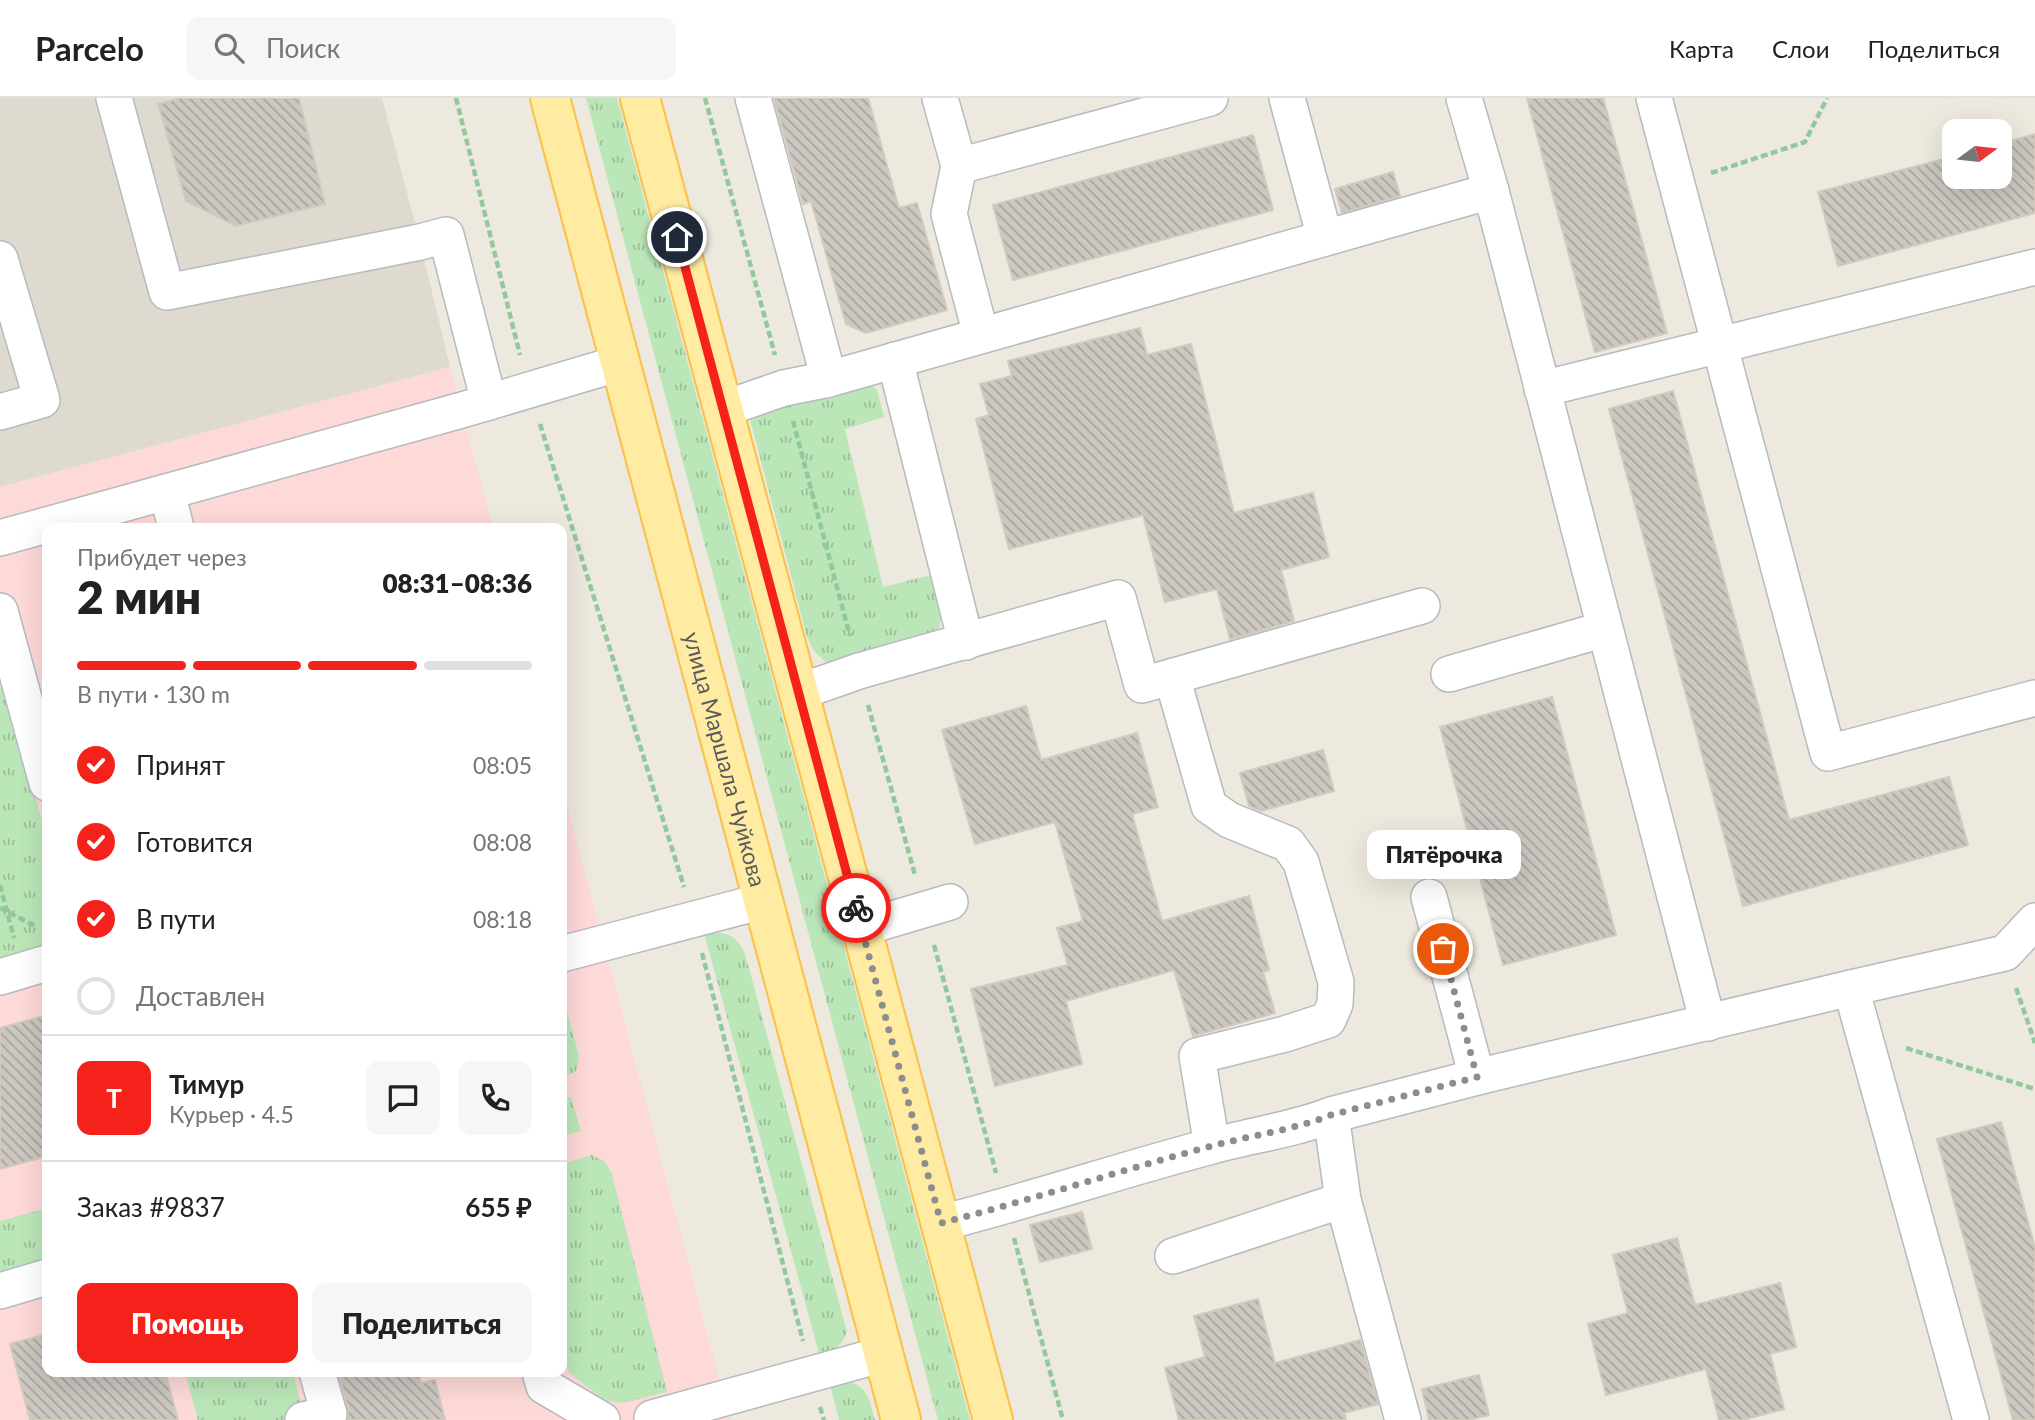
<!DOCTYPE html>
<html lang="ru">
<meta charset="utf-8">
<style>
:root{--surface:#fff;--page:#f6f6f6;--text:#222;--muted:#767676;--line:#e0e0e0;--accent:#f5221c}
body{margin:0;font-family:Lato,sans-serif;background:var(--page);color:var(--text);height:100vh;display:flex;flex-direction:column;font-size:26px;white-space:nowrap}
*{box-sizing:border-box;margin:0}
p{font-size:23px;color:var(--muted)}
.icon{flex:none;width:38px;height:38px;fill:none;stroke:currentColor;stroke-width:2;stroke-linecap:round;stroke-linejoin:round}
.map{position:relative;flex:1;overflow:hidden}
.sheet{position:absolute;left:42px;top:425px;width:525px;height:854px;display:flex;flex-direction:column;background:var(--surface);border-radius:14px;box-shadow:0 7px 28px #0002}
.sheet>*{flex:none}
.needle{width:46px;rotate:75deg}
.controls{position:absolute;left:1942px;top:21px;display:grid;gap:14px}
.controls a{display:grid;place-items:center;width:70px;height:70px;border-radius:14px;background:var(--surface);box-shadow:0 7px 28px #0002;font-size:35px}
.pin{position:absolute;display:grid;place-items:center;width:60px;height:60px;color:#fff;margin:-30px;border:4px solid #fff;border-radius:50%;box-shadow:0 2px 7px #0007}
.courier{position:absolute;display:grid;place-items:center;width:70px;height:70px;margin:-35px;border:5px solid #f5221c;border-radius:50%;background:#fff;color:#222;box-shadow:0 2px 9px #0007}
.bubble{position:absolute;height:49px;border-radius:14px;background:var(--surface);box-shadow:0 7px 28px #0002;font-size:23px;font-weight:800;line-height:49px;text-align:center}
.overview em{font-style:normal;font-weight:800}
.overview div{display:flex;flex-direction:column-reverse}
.overview{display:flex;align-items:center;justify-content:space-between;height:119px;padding:0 35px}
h1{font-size:46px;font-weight:800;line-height:52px}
.bar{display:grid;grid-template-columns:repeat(4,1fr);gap:10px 7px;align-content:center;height:84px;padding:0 35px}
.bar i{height:9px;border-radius:5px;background:var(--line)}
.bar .on{background:var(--accent)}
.bar p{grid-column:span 4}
.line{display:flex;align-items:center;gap:18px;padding:0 35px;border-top:2px solid var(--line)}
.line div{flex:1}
.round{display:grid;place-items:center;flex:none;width:74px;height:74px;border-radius:14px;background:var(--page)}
ol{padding:0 35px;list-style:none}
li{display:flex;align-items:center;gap:21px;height:77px}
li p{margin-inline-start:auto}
li .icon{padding:7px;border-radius:50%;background:var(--accent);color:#fff;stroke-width:4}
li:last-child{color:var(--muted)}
li i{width:38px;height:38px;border:4px solid var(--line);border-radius:50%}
.button{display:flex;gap:14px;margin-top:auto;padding:14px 35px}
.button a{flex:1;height:80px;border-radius:14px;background:var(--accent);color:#fff;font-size:28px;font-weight:800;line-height:80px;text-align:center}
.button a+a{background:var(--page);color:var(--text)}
header{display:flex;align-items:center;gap:42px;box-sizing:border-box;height:98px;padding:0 35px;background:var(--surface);border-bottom:2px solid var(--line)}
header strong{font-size:33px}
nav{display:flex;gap:38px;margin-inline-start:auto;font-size:24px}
.search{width:490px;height:63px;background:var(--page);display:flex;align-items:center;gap:18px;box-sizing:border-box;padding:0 24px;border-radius:14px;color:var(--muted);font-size:26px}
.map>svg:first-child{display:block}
</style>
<header>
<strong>Parcelo</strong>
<div class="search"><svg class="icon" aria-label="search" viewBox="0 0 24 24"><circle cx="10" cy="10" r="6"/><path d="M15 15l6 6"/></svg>Поиск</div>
<nav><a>Карта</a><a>Слои</a><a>Поделиться</a></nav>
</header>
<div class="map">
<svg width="2035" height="1322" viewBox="0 0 2035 1322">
<defs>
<pattern id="grass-tufts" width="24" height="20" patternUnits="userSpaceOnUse" patternTransform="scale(1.75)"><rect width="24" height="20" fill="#bbe7b8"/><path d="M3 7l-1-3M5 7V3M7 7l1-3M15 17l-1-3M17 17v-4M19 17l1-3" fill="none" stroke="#9bbe99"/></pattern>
<pattern id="building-back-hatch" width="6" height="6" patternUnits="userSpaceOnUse" patternTransform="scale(1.75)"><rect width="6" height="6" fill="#ccc7c0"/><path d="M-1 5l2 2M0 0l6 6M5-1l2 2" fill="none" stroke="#a8a59f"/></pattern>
</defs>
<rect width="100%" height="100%" fill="#ede9de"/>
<polygon fill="#dfdacf" points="0,0 382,0 420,144 450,269 0,389"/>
<polygon fill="#fdd9d7" points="450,269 493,430 47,430 47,1274 562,1274 562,688 730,1322 0,1322 0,389"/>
<g fill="url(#grass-tufts)">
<polygon points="586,0 617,0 970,1322 938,1322"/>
<polygon points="864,281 877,292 884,319 845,331 883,489 931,477 942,514 938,538 829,567 814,553 807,539 750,321 759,310"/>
<polygon points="5,588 47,741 47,851 0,863 0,589"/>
<path d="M704,835C727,834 737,836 746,859L847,1234C842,1247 834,1254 820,1259Z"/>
<polygon points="562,894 579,958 576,973 562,980"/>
<polygon points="571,999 581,1033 562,1038 562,1001"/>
<polygon points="592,1057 605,1064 612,1076 667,1294 623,1305 606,1303 569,1275 562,1247 562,1066"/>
<polygon points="47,1110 47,1198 0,1211 0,1123"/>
<polygon points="185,1274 293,1274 305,1322 198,1322"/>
<path d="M844,1282C868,1288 869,1300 875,1322H839L829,1283Z"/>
</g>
<g fill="url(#building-back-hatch)" stroke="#d1cabd" stroke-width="2">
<polygon points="180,0 299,0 325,106 236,128 186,103 158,6"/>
<polygon points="774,0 868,0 899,110 917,105 947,212 866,235 846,226 811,103 803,106"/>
<polygon points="1527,0 1603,0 1667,235 1595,254"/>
<polygon points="2035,36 2035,115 1838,168 1818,94 1955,58 1955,79 2000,79 2000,46"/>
<polygon points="1253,37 1273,112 1013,182 993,107"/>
<polygon points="1393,74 1400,98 1342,115 1335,91"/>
<polygon points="1140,230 1147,257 1191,246 1234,415 1313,395 1329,459 1281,472 1294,523 1230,541 1217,491 1165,504 1143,417 1009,451 976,321 989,317 980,286 1012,278 1008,263"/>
<polygon points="1673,293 1789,722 1949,679 1968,747 1743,808 1609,311"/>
<polygon points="1552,599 1616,837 1503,867 1440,629"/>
<polygon points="1026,608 1041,662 1137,635 1158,709 1132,716 1162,823 1249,798 1269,872 1263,874 1275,915 1193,938 1174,872 1066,903 1082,966 995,988 971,891 1068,867 1057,830 1083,823 1055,724 975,746 942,632"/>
<polygon points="1323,652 1334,693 1261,713 1249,708 1240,675"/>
<polygon points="47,917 47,1058 0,1071 0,930"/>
<polygon points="2001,1024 2035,1150 2035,1322 2013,1322 1937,1041"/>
<polygon points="1082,1114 1092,1151 1040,1164 1030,1127"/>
<polygon points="1677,1140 1695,1207 1780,1185 1796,1249 1770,1256 1784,1311 1743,1322 1719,1322 1706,1271 1606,1297 1588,1226 1628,1215 1613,1157"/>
<polygon points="1258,1201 1275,1265 1360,1242 1378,1306 1344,1315 1346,1322 1179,1322 1165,1270 1205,1259 1194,1218"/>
<polygon points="47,1236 47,1274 165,1274 178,1322 30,1322 10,1246"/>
<polygon points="338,1274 418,1274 421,1285 435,1282 445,1322 348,1322 348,1310"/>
<polygon points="1479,1277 1489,1317 1469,1322 1429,1322 1422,1291"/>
</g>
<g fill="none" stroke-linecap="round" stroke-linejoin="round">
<defs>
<g id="minor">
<polyline points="114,0 167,194 420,144 446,137 489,304"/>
<polyline points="753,0 829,281"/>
<polyline points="940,0 959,68 1210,0"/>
<polyline points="1287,0 1325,140"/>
<polyline points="1464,0 1491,93 1708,925"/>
<polyline points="1654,0 1828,655 2035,600"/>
<polyline points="959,68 949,116 981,237"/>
<polyline points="0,161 42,302 0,314"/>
<polyline points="895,262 966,544"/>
<polyline points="1542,291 2035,169"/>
<polyline points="723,311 784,290 829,281 1491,93"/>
<polyline points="167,394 176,430"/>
<polyline points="0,440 462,312 620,265"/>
<polyline points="0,513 47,685"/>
<polyline points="1449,576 1605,531"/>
<polyline points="1172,579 1209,708 1229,722 1288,746 1301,764 1336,884 1335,906 1328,922 1285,936 1197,958 1212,1048"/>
<polyline points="799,594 859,573 1118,500 1142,587 1422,508"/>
<polyline points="1429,799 1477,979"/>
<polyline points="862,830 950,804"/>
<polyline points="562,856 763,803"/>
<polyline points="0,879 47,865"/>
<polyline points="1851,890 1971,1322"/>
<polyline points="1331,1017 1343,1102"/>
<path d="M941,1125C1032,1102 1121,1072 1212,1048C1252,1037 1293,1032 1331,1017L1477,979L1851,890L2005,855L2035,823"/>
<polyline points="1173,1158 1343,1102 1403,1322"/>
<polyline points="0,1193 47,1179"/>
<polyline points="540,1274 544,1288 602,1322"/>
<polyline points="652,1320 884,1256"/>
<polyline points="303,1322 329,1316 317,1274"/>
</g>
<g id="major">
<path id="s1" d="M550,0L901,1322"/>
<polyline points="640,0 993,1322"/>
</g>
</defs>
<use href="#minor" stroke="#b7babf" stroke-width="38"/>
<use href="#major" stroke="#fbc049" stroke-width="42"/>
<g stroke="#91c89e" stroke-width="4.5" stroke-dasharray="7 3.5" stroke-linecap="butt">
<polyline points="456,0 520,257"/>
<polyline points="705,0 775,257"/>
<polyline points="1711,75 1805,44 1827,0"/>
<polyline points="793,323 850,538"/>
<polyline points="540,326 684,789"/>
<polyline points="868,607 915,777"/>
<polyline points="0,787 14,840"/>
<polyline points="0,810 37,829"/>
<polyline points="934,847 996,1075"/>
<polyline points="702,855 803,1243"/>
<polyline points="2016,890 2035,945"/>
<polyline points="1906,950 2035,991"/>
<polyline points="1014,1140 1063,1322"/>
<polyline points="820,1309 824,1322"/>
</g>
<use href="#minor" stroke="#fff" stroke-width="35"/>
<use href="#major" stroke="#ffeba1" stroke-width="38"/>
</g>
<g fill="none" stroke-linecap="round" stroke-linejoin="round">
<path stroke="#8c8d8d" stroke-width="7" stroke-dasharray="0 12.6" d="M856,810L941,1125C1032,1102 1121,1072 1212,1048C1252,1037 1293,1032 1331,1017L1477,979L1443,851"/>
<polyline stroke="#f5221c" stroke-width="9" points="677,139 856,810"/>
</g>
<g text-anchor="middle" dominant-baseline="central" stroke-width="6" stroke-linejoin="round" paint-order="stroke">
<g font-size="23" fill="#585c61" stroke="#fff">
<text stroke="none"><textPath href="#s1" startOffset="684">улица Маршала Чуйкова</textPath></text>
</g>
</g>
</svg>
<div class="controls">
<a><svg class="needle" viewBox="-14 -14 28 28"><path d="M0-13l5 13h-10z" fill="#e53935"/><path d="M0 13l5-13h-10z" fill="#767676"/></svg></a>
</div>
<div class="pin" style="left:1443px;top:851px;background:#ea580c"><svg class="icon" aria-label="bag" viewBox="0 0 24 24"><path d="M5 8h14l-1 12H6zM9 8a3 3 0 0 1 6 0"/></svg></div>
<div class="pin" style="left:677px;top:139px;background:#1f2937"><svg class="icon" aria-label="home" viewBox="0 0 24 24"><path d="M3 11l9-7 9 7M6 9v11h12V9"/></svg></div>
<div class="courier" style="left:856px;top:810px"><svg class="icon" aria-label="bike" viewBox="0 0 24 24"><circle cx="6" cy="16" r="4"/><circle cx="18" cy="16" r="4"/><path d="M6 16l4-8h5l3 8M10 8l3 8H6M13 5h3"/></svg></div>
<div class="bubble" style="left:1367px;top:732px;width:154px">Пятёрочка</div>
<section class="sheet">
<div class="overview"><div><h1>2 мин</h1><p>Прибудет через</p></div><em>08:31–08:36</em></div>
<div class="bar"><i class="on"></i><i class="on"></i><i class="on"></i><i></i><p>В пути · 130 m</p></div>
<ol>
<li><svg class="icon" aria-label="check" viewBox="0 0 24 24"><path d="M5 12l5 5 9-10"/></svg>Принят<p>08:05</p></li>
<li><svg class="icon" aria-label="check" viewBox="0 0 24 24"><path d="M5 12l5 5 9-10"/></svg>Готовится<p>08:08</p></li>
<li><svg class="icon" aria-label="check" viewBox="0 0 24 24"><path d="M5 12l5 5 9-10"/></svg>В пути<p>08:18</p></li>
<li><i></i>Доставлен</li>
</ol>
<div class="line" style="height:126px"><b class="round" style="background:var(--accent);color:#fff">Т</b><div><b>Тимур</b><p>Курьер · 4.5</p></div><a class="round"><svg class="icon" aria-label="chat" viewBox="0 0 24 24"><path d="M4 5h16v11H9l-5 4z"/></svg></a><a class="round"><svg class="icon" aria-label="phone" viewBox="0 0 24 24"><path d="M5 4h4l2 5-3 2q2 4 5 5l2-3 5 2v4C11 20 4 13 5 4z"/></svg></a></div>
<div class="line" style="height:91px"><div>Заказ #9837</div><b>655 ₽</b></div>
<div class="button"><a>Помощь</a><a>Поделиться</a></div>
</section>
</div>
